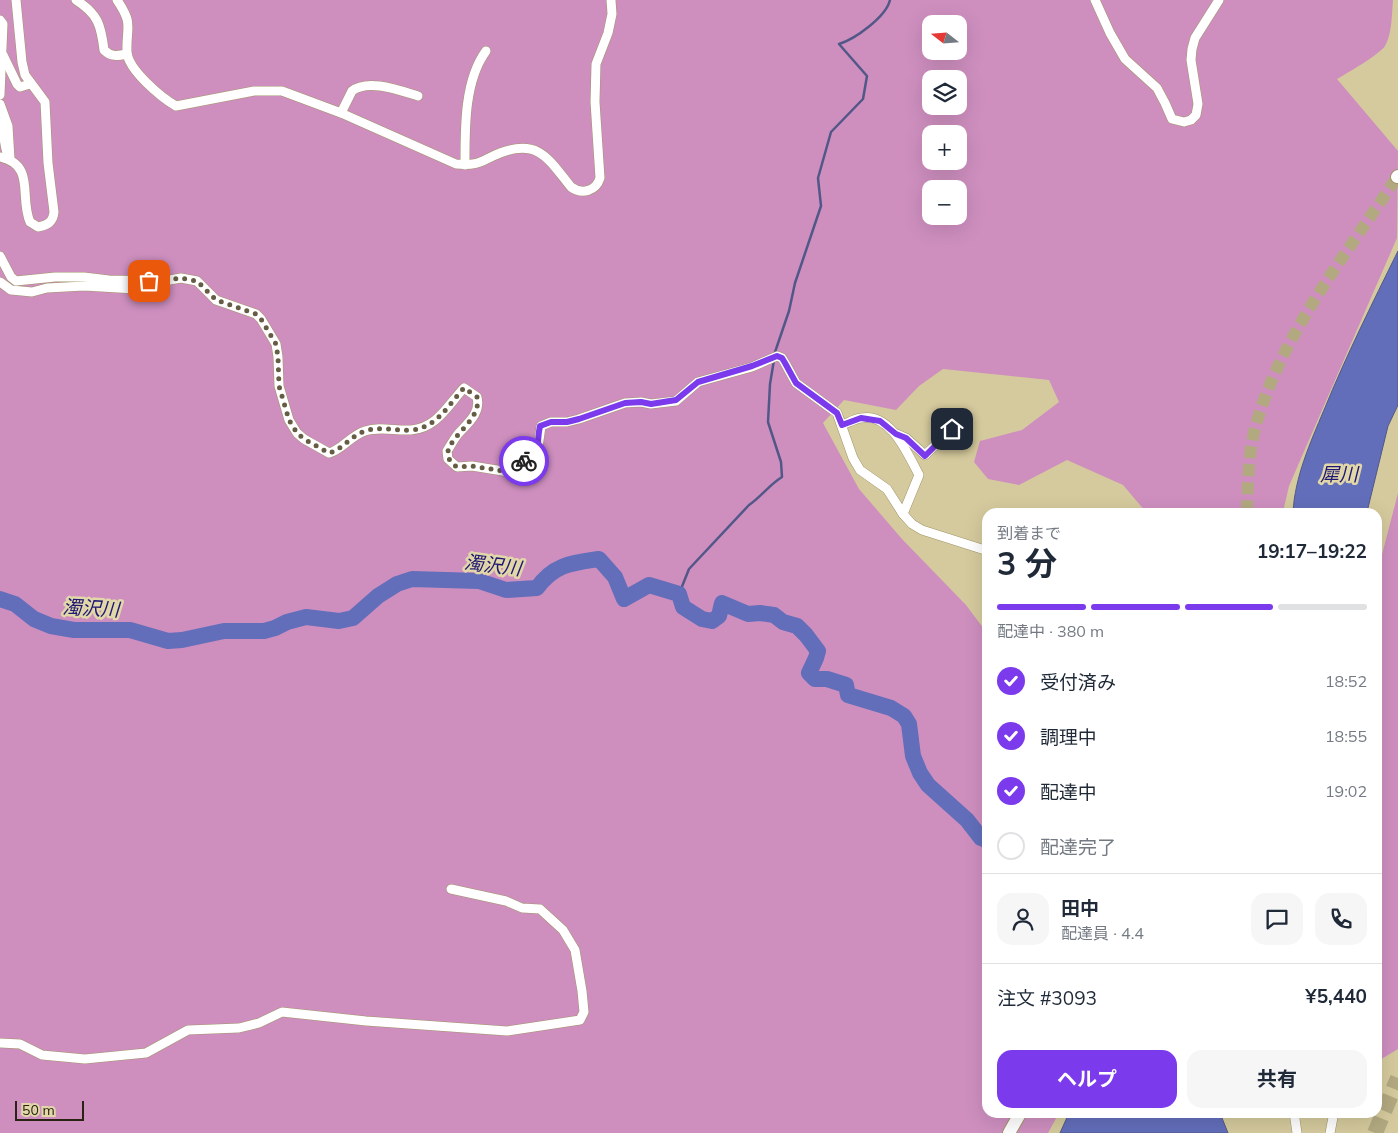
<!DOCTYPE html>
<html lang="ja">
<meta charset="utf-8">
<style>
:root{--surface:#fff;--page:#f6f6f7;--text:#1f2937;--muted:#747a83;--line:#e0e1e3;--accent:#7c3aed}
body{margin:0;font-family:Mulish,"Noto Sans JP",sans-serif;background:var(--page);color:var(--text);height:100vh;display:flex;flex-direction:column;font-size:19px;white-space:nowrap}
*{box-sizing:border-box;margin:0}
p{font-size:16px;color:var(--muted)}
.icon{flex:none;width:28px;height:28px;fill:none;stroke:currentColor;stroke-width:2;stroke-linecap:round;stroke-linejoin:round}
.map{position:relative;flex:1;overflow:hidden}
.drawer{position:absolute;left:982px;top:508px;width:400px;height:610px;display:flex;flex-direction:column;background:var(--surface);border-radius:15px;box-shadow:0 5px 20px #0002}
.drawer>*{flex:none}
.needle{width:32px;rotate:287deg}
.controls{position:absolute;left:922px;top:15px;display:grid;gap:10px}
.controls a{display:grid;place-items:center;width:45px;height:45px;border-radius:10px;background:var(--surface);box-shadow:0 5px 20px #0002;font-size:25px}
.scale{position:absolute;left:15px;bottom:12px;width:69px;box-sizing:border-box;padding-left:5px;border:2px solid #282312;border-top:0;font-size:14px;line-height:18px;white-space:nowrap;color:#282312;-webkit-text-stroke:4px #e2d7a9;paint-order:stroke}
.pin{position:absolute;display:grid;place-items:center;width:42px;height:42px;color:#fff;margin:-21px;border-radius:10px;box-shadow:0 2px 8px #0006}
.courier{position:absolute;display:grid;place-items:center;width:50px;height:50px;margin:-25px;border:4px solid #7c3aed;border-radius:50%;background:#fff;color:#222;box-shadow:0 1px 6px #0007}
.headline em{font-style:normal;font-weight:700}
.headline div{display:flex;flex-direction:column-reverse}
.headline{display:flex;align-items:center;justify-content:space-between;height:85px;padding:0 15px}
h1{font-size:32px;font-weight:700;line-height:38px}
.bar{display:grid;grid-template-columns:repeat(4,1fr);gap:8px 5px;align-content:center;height:60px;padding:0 15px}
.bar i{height:6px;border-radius:4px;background:var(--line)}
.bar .current{background:var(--accent)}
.bar p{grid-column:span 4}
.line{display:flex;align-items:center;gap:12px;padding:0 15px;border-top:1px solid var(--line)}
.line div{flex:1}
.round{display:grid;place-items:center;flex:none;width:52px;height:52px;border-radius:15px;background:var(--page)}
ol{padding:0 15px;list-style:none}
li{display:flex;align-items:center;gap:15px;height:55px}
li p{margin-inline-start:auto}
li .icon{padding:5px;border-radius:50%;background:var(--accent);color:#fff;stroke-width:4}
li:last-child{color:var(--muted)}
li i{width:28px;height:28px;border:2px solid var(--line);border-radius:50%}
.cta{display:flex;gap:10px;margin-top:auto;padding:10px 15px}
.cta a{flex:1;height:58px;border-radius:15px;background:var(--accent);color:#fff;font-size:20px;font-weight:700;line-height:58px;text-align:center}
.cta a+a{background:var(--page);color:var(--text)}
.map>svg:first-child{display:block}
</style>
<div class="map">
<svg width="1398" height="1133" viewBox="0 0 1398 1133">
<rect width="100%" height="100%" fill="#d5ca9d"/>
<g fill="#ce8fbf" fill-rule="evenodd">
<path d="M0,0H1393C1392,12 1392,35 1385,46C1380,54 1346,74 1337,79L1398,151L1397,238L1289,486L1283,512H1146L1123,485L1067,460L1019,485L988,479L974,462L980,441L1022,430L1059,402L1049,380L943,369L919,386L896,410L844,400L823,423L859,489L902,539L966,605L987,633L988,1112L1059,1113L1048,1133H0ZM931,24H959V51H931ZM931,79H959V106H931ZM931,134H959V161H931ZM931,189H959V216H931Z"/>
<polygon points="1398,493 1398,1049 1378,1061 1378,570"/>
</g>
<g fill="#626eba" stroke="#515888">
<path d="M1398,251V405L1388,426L1367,512H1293C1295,477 1310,443 1324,410C1346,356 1372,304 1398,251Z"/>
<polygon points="1069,1113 1220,1113 1228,1133 1060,1133"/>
</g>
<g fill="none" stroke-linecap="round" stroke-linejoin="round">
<g stroke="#515888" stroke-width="2.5">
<path d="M774,355L789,311L795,283L821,206L818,178L831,132L863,99L867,76L839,44C855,39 886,17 890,0"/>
<path d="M679,594L689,569L749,505C761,497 769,485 782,477L781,462L768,422L770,384L774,360"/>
</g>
<path stroke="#626eba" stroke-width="16" d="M0,599L15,604L34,619L51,626L74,630H130L168,641L182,640L224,631H264L275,628L287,622L306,617L339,621L353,618L378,596L397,584L412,579L479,581L506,590L537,588C554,564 572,563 599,559L615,577L624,599L649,585L679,594L683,607L702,619L712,621L719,616L722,603L748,614L760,613L774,615L783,622L797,626L806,635L818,651L816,658L809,673L815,679H827L846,685L848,695L891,708L904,716L909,724L913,756L920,773L928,785L967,820L981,838L988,841"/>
<path stroke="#b2a981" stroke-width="12" stroke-dasharray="12 6" stroke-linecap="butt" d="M1247,512C1248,484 1248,453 1256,425C1281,335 1346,255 1397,177"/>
<polyline stroke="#b2a981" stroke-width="16" stroke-dasharray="16 8" stroke-linecap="butt" points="1375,1133 1398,1078"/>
<defs>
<g id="street">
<path d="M76,0C98,14 101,25 104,50C111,57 117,56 127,54"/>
<path d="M117,0C134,25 126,26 127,52C128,70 162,98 176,106L254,91H282L341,113L456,164C480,166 480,161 500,153C539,138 549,160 571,187C582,195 596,191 600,178L595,102L596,64L608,33L612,14L611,0"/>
<polyline points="1095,0 1110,33 1125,59 1157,88 1165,103 1172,119 1184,122 1191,120 1196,115 1198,104 1191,60 1192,49 1195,38 1219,0"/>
<polyline points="0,20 3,24 0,95"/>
<polyline points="3,55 17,84 20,87 30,84"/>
<polyline points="0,104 8,126 10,159"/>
<path d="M341,113L352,91C368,78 401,91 418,96"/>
<path d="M0,122C4,131 4,143 7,153"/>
<path d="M0,157C36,165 19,197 30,222L38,227C48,225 53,222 54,212L48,163L45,102L25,75L22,62L16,0"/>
<path d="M465,165C465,129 464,81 486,51"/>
<path d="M0,256L11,277L16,281L55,277H84L109,280L164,281L181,278L197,281L216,300L256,314L261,319L276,344L278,357L279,386L289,420L297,433L304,439L329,453C342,450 350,436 365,431C380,426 395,431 411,430C437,428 448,405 464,388L477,397C481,413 468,423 458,434C454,439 451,445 447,451L448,459L457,467L472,466L509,472L535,452L538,448L541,426L551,422H567L579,419L625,403L641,402L651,404L676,401L698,382L752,367L777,356L782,358L785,363L796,383L837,413L853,458L860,470L887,489L903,514L912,524L922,530L988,551"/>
<polyline points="0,282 11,290 32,292 47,288 84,286 152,290 164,281"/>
<path d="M842,425C848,423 854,419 861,418C891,412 908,455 919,475L903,514"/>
<polyline points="897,434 906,438 925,455 952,429"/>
<polyline points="0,1043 20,1044 42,1055 85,1059 146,1053 188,1030 239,1028 259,1023 282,1012 366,1021 507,1031 580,1020 584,1012 582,991 575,950 563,930 540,909 522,908 506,901 451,889"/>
<polyline points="1294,1112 1297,1133"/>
<polyline points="1330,1133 1334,1112"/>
</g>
<g id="secondary">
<polyline points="1397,177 1398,176"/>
<polyline points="1009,1133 1021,1112"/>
</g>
</defs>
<use href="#street" stroke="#a1956a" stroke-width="10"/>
<use href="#secondary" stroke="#a1956a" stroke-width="14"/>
<use href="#street" stroke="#fff" stroke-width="9"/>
<use href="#secondary" stroke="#fff" stroke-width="12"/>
</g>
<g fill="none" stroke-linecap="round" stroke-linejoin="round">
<path stroke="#655d43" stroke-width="5" stroke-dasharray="0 9" d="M149,281H164L180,278L197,281L216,300L256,314L261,319L276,344L278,357L279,386L289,420L297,433L304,439L329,453C342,450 350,436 365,431C380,426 395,431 411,430C437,428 448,405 464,388L477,397C484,426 426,446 457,467L472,466L509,472L524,461"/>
<path stroke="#7c3aed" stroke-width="6" d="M524,461C542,449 536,444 540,426L551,422H567L579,419L625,403L641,402L651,404L676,400L698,382L752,366L777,356L782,358L785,363L796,383L837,413L842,425L861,418L880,421L896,434L906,438L925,456L952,429"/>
</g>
<g text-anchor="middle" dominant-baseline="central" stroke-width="5" stroke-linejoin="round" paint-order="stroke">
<g font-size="19" font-style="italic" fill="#1e1773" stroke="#e2d7a9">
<text x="1339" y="474">犀川</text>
<text transform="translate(493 565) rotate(7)">濁沢川</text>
<text transform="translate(91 608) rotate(3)">濁沢川</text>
</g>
</g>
</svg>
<div class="controls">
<a><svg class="needle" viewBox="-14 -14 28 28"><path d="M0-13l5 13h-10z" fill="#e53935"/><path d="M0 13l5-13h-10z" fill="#747a83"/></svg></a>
<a><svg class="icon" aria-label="layers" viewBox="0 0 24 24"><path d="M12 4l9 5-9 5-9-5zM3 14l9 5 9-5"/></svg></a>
<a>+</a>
<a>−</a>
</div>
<div class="scale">50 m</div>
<div class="pin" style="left:149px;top:281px;background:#ea580c"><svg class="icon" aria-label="bag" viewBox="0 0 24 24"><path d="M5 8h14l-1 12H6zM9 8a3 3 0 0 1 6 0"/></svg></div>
<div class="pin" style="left:952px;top:429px;background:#1f2937"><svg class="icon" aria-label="home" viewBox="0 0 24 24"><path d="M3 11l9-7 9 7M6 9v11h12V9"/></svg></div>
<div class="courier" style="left:524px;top:461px"><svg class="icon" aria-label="bike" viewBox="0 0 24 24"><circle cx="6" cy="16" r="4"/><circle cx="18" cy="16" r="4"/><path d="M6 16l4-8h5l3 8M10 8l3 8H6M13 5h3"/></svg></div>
<section class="drawer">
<div class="headline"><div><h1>3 分</h1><p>到着まで</p></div><em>19:17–19:22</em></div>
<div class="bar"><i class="current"></i><i class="current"></i><i class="current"></i><i></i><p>配達中 · 380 m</p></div>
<ol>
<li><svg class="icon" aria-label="check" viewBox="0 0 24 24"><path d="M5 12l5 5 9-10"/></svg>受付済み<p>18:52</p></li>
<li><svg class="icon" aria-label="check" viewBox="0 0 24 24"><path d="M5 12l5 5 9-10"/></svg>調理中<p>18:55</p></li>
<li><svg class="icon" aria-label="check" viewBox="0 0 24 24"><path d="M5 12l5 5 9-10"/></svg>配達中<p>19:02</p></li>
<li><i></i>配達完了</li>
</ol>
<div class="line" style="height:90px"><a class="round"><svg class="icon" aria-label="person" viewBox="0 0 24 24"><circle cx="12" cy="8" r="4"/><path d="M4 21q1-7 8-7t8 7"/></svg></a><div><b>田中</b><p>配達員 · 4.4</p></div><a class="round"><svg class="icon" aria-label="chat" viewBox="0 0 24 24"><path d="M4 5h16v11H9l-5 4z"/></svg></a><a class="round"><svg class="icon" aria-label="phone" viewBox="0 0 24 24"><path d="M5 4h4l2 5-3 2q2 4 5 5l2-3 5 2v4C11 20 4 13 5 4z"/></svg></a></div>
<div class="line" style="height:65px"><div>注文 #3093</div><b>¥5,440</b></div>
<div class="cta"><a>ヘルプ</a><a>共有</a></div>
</section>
</div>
